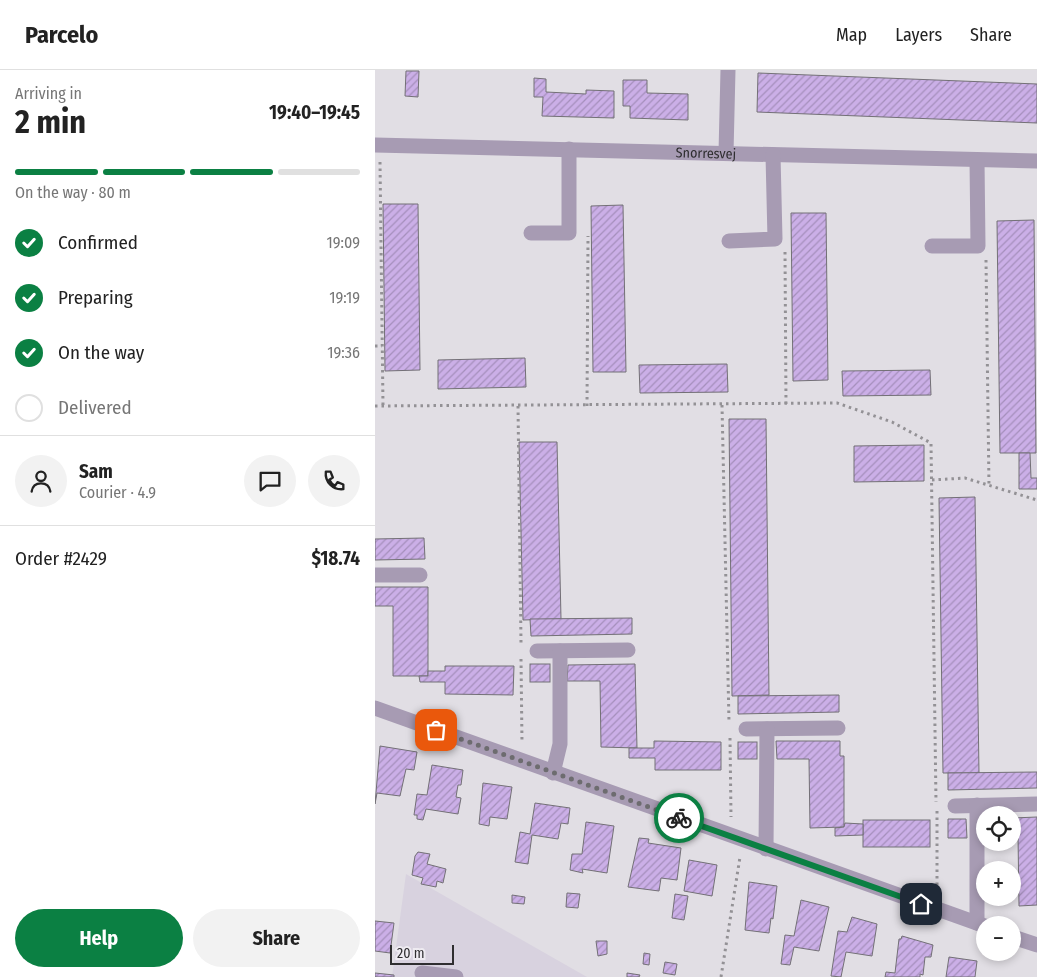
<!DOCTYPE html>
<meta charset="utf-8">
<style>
:root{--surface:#fff;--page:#f2f2f2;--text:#222;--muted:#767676;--line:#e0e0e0;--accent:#0b8043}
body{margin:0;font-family:"Fira Sans Condensed",sans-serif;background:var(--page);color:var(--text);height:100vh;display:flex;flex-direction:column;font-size:19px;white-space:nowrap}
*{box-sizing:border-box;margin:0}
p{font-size:16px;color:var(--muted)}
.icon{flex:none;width:28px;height:28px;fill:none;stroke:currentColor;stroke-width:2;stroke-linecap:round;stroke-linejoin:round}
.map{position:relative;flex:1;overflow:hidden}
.drawer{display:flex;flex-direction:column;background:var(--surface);width:375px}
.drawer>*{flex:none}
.controls{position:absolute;left:601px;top:736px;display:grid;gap:10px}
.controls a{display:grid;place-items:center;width:45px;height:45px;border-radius:50%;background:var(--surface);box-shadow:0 2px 8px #0003;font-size:25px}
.scale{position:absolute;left:15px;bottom:12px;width:64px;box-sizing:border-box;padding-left:5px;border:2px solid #2f2e30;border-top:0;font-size:14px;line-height:18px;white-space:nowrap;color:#2f2e30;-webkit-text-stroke:4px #eeebf1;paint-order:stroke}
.pin{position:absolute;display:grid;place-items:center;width:42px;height:42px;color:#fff;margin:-21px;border-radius:10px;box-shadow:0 2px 8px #0006}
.courier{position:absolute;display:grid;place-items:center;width:50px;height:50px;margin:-25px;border:4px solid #0b8043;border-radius:50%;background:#fff;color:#222;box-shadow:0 1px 6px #0007}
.overview em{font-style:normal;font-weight:700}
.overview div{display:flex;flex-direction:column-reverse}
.overview{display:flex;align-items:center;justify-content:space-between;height:85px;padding:0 15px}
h1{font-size:32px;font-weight:700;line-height:38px}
.bar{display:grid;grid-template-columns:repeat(4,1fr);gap:8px 5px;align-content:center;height:60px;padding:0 15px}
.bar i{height:6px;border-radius:4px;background:var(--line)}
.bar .current{background:var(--accent)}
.bar p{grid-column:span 4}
.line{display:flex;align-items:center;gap:12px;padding:0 15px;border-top:1px solid var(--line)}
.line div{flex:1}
.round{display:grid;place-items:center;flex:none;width:52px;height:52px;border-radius:26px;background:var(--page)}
ol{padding:0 15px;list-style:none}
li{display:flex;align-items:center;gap:15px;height:55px}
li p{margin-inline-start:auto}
li .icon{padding:5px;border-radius:50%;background:var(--accent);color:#fff;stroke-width:4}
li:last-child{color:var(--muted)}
li i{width:28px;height:28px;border:2px solid var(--line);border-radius:50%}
.primary-button{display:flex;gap:10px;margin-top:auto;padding:10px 15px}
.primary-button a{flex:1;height:58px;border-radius:30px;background:var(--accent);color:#fff;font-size:20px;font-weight:700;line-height:58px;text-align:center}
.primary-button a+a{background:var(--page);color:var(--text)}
header{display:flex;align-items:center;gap:30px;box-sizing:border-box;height:70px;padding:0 25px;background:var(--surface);border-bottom:1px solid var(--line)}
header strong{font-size:24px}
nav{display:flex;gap:28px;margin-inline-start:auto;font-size:18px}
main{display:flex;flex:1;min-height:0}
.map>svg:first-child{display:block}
</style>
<header>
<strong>Parcelo</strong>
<nav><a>Map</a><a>Layers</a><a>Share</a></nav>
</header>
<main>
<section class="drawer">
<div class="overview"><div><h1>2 min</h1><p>Arriving in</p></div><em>19:40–19:45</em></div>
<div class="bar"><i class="current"></i><i class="current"></i><i class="current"></i><i></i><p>On the way · 80 m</p></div>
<ol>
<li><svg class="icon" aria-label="check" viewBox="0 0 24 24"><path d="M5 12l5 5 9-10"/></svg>Confirmed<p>19:09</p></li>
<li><svg class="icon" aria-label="check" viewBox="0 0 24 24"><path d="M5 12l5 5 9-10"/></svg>Preparing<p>19:19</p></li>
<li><svg class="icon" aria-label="check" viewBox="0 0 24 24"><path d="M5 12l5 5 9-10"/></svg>On the way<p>19:36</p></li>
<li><i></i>Delivered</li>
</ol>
<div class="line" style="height:90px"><a class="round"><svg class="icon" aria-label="person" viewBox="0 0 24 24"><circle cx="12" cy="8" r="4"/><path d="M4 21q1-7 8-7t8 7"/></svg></a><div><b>Sam</b><p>Courier · 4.9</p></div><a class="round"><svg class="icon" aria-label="chat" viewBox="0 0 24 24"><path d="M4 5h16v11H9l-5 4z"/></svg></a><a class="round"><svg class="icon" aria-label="phone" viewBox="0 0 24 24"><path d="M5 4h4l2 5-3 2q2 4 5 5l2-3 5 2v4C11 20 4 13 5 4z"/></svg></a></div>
<div class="line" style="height:65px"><div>Order #2429</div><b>$18.74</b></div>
<div class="primary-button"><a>Help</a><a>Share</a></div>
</section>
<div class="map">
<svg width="662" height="907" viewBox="0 0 662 907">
<defs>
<pattern id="building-hatch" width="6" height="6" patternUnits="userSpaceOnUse" patternTransform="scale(1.25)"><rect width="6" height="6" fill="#cbafe7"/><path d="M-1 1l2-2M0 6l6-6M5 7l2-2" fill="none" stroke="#a58fbc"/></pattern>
</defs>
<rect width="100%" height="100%" fill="#e1dee4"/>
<g fill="#d8d2df">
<polygon points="655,383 662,383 662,408 656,408"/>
<polygon points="31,804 212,907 17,907"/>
</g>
<g fill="url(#building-hatch)" stroke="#737076">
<polygon points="31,1 44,1 43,27 30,26"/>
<polygon points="383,3 662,14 662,53 382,42"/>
<polygon points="159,8 171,9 171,22 211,24 211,20 239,21 239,48 167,46 168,27 159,27"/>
<polygon points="248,10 272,10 272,23 313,24 313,50 255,48 255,36 248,36"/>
<polygon points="8,134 43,134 45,300 10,301"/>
<polygon points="248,135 251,302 218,302 216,136"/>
<polygon points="416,143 451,143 453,310 418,311"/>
<polygon points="659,150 661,383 625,383 622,151"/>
<polygon points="150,288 151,317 63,319 63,290"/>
<polygon points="352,294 353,322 265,323 264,295"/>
<polygon points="555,300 556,325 468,326 467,301"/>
<polygon points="354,349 391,349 394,625 357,626"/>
<polygon points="144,372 182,372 186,549 148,550"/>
<polygon points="549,375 549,411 479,412 479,376"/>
<polygon points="644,383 655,383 656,408 662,408 662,419 644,419"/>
<polygon points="600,427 604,703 568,703 564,428"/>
<polygon points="49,468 50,489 0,490 0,469"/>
<polygon points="0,517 53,517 53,606 18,606 18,536 0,536"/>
<polygon points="257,548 257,564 156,566 155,549"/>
<rect x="155" y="594" width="20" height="18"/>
<polygon points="260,594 262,678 226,677 225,611 192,611 193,595"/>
<polygon points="70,596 139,596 138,625 70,624 70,612 45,612 44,606 53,606 53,601 70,601"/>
<polygon points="464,625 464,642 363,644 363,626"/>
<polygon points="279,671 346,672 346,700 280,700 280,688 254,688 254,678 279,678"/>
<polygon points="401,671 465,671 465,686 469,686 469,757 435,758 434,689 402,689"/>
<rect x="363" y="672" width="19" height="17"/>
<polygon points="5,676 42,682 39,700 31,699 25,726 2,723 0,734"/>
<polygon points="57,695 88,700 86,715 83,715 81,727 86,728 83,744 51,739 48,750 42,749 42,745 39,745 42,724 52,725"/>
<polygon points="662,702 662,718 573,720 573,703"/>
<polygon points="108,713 137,717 132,749 115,747 114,756 104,754"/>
<polygon points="160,733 195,738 193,754 186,753 183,769 157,765 153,794 140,792 145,762 155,764"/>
<polygon points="662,747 662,835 644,836 643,766 638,766 638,748"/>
<polygon points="573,749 591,749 592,768 573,768"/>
<rect x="488" y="750" width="67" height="27"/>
<polygon points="211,752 239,756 232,803 207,799 208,803 195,800 197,784 207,784"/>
<polygon points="470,753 488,754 488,765 460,766 460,758 469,757"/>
<polygon points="264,768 274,769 273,773 306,778 302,810 286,808 284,821 253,817"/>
<polygon points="43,782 55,784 52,794 71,799 68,813 62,811 61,817 46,814 48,808 37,805 40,786"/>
<polygon points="314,790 342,795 337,826 309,821"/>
<polygon points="374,812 402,816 398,849 396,848 394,863 370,860"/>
<polygon points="192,823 205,824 203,838 191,837"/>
<polygon points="300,824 313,826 309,850 297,848"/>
<polygon points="137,825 150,827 149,834 137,833"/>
<polygon points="426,830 454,837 444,881 419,877 415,895 406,894 410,865 419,866"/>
<polygon points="477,847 502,854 497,886 471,882 466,907 456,906 463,861 472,862"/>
<polygon points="0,851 19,853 15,883 0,881"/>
<polygon points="527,866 558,875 556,887 550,887 548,905 545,904 545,907 510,907 511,902 520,903 524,869 526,869"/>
<polygon points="221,871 232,871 232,884 223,886"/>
<polygon points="269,883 275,884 274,895 268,894"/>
<polygon points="574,887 602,891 600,907 571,907"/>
<polygon points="290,892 302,894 300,905 288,903"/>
<polygon points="0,903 19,905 19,907 0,907"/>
<polygon points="252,903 265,905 264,907 252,907"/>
</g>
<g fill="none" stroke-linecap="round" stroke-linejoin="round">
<g stroke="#939195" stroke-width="3" stroke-dasharray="2.5 4" stroke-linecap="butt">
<polyline points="5,92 8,336"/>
<polyline points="410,182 411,334"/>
<polyline points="611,190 614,417"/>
<polyline points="0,276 7,276"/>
<polyline points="347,335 354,652"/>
<polyline points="0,336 462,333 517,352 556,373 561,732"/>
<polyline points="143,336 146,573"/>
<polyline points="212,336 213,166"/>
<polyline points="557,410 590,408 662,430"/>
<polyline points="146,589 147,673"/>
<polyline points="355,668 356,747"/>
<polyline points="562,741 562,820"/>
<polyline points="346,907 365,787"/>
</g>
<g stroke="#a79bb3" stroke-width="15">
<path id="s1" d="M0,75L662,91"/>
<polyline points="351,83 353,0"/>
<polyline points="156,163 194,163 194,79"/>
<polyline points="354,171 400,169 398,85"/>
<polyline points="557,176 603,176 602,90"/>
<polyline points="0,505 45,505"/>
<polyline points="162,581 253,580"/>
<polyline points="0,638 610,856"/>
<polyline points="371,659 463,658"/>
<polyline points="178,703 185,674 185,581"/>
<polyline points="580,736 662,734"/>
<polyline points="391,779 392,659"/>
<polyline points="602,853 602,735"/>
<polyline points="638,867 662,875"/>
<polyline points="47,903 81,907"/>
</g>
</g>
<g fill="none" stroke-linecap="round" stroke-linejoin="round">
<polyline stroke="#6d6c6f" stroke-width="5" stroke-dasharray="0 9" points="61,660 304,748"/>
<polyline stroke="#0b8043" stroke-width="6" points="304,748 546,834"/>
</g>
<g text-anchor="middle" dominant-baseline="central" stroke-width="4" stroke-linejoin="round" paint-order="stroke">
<g font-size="14" fill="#2f2e30" stroke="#eeebf1">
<text stroke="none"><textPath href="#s1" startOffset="331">Snorresvej</textPath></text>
</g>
</g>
</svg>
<div class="controls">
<a><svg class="icon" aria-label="locate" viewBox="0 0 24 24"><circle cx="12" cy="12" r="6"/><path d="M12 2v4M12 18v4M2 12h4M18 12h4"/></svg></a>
<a>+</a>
<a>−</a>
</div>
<div class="scale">20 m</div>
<div class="pin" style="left:61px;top:660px;background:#ea580c"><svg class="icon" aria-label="bag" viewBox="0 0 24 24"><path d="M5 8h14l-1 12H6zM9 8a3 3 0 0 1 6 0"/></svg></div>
<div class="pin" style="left:546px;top:834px;background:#1f2937"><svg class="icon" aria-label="home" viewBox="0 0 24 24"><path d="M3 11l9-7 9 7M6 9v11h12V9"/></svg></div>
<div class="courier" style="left:304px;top:748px"><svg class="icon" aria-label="bike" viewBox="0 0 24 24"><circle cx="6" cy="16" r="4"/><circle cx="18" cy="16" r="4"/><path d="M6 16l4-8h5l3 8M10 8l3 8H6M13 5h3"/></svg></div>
</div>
</main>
